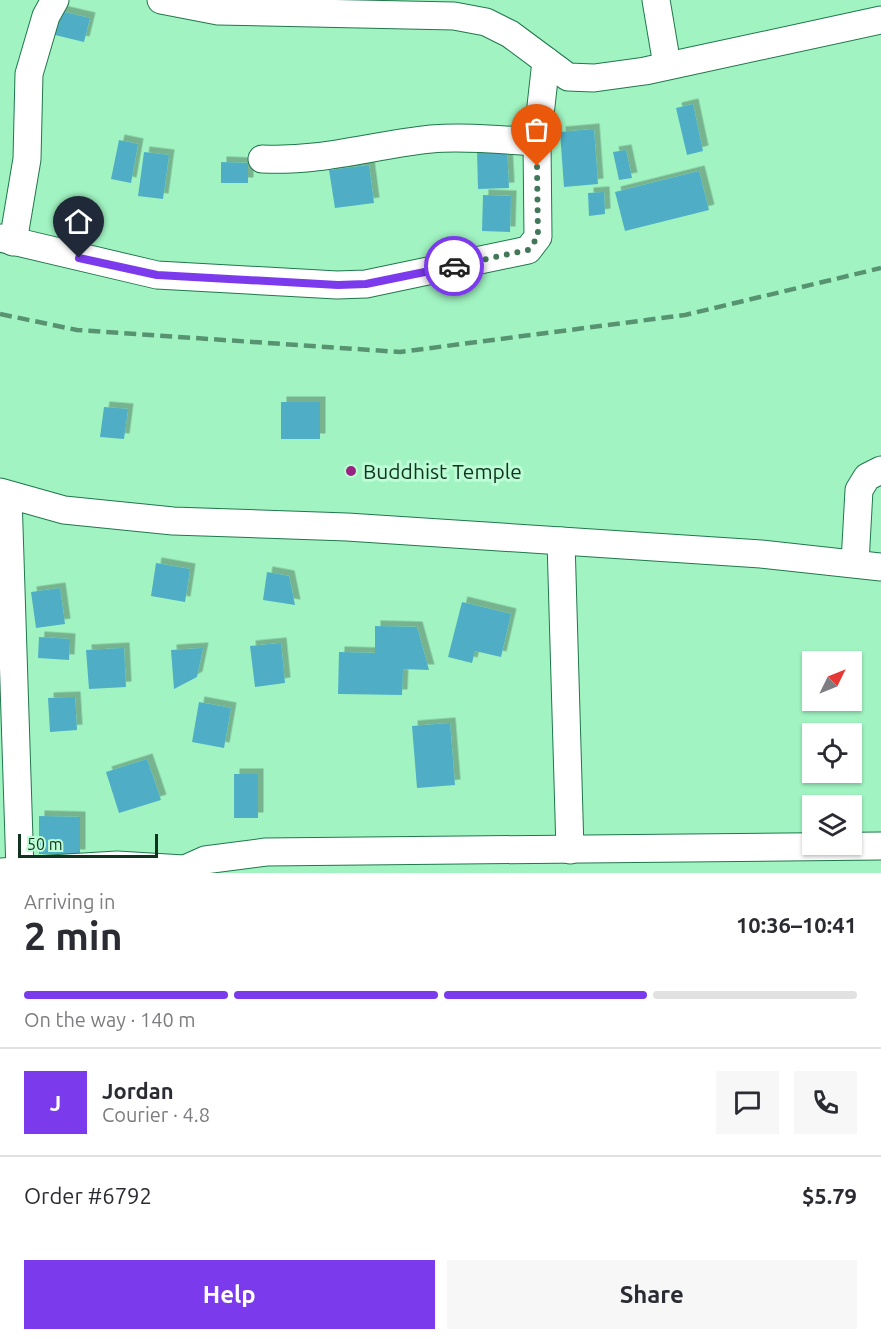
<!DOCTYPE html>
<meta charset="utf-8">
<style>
:root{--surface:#fff;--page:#f7f7f7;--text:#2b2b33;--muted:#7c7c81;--line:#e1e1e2;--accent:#7c3aed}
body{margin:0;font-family:Ubuntu,sans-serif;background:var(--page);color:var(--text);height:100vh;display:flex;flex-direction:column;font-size:22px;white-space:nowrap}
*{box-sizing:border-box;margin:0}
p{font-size:20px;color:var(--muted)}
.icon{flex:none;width:33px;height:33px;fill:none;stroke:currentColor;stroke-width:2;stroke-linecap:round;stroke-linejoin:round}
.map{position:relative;height:873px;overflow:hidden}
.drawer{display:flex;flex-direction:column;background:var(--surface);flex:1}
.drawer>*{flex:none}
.needle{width:39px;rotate:47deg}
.controls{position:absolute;left:802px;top:651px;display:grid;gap:12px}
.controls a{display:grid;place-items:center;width:60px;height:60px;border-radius:0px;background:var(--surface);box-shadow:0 2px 4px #0004;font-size:30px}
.scale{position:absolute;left:18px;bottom:15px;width:140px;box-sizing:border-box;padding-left:6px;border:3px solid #103320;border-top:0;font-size:16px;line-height:21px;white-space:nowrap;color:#103320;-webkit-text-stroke:4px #bcfdd5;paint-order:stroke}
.pin{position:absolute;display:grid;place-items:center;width:51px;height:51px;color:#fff;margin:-62px -26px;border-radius:50% 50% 50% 0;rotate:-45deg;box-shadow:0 0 6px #0007}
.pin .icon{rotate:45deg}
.courier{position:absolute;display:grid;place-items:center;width:60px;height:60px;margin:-30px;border:4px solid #7c3aed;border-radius:50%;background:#fff;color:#222;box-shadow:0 2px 8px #0007}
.head em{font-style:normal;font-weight:700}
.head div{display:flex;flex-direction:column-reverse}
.head{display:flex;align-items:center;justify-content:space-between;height:102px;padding:0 24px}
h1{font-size:39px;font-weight:700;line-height:45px}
.bar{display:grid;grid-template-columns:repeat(4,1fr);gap:9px 6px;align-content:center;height:72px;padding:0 24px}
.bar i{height:8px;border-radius:4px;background:var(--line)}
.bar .on{background:var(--accent)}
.bar p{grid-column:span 4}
.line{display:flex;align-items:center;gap:15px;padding:0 24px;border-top:2px solid var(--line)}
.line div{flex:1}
.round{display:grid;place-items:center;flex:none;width:63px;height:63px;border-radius:0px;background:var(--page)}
.action{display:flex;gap:12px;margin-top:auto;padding:12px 24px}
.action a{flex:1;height:69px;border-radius:0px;background:var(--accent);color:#fff;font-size:24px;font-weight:700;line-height:69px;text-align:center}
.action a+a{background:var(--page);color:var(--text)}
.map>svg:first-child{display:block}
</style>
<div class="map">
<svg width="881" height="873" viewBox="0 0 881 873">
<defs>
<filter id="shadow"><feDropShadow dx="5.5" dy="-5.5" stdDeviation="0" flood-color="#0004"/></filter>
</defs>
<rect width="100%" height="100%" fill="#a1f4c2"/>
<g fill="#4faec6" filter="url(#shadow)">
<polygon points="60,11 90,18 84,42 55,35"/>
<polygon points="693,104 703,151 687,155 676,108"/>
<polygon points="594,129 598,184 564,187 560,132"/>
<polygon points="119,140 138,144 131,183 111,179"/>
<polygon points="507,150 509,188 478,189 477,151"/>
<polygon points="626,150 632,178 619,180 613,152"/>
<polygon points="144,152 169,155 163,199 138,196"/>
<polygon points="221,162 248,163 248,183 221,183"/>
<polygon points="369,165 374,203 335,208 329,170"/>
<polygon points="699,171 709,210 625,231 615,192"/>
<polygon points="604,192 605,214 589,216 588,193"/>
<polygon points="483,195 511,196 510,232 482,231"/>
<rect x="281" y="402" width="39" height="37"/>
<polygon points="104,407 128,409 124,439 100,437"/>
<polygon points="156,563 190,569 185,602 151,596"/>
<polygon points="267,572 289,576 295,605 263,600"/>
<polygon points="60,588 65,624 36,628 31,592"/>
<polygon points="462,602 511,614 501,657 475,651 472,663 448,657"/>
<polygon points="375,626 417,627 429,670 403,669 402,695 338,694 339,652 375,653"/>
<polygon points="39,637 70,639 69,660 38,658"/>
<polygon points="281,643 285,683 255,687 250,646"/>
<polygon points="124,648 126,687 89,689 86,650"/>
<polygon points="203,648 197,677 174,689 171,650"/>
<polygon points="75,697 77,730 50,732 48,698"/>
<polygon points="199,702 231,708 224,748 192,742"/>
<polygon points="450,723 455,785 417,788 412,726"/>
<polygon points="147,759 161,800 119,813 106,772"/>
<rect x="234" y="774" width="24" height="44"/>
<polygon points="39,816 80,817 80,855 39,854"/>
</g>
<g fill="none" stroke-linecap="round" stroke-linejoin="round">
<defs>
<g id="minor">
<polyline points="161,0 218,11 454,16 486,22 510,34 568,77 594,78 645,71 881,20"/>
<polyline points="656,0 667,65"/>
<path d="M262,159C322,162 373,145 431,139C466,136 502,140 537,142"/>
<polyline points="0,238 157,275 337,285 366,284 528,250 538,237 537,142 546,61"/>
<polyline points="13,242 27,159 29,74 46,16 55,0"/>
<polyline points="0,492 64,510 173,521 347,527 761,554 881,567"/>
<polyline points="8,496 20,871"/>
<polyline points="561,541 570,850"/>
<polyline points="855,563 859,490 867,477 881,470"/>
<polyline points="0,872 117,865 184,869"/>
<polyline points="176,873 205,860 266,852 881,846"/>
</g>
</defs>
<use href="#minor" stroke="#20774c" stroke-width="29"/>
<use href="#minor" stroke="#fff" stroke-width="27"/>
<polyline stroke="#589371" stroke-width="4.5" stroke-dasharray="12 6" stroke-linecap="butt" points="0,314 77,330 400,352 685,315 881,268"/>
</g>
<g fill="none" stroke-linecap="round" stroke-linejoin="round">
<polyline stroke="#437759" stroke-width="6" stroke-dasharray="0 10.8" points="454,266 528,250 538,237 537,166"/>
<polyline stroke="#7c3aed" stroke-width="8" points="79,258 157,275 338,285 366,284 454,266"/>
</g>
<circle fill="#972481" stroke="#bcfdd5" stroke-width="2" cx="351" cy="471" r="6"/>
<g text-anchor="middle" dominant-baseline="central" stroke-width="6" stroke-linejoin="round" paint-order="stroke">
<g font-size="21" fill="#103320" stroke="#bcfdd5" text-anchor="start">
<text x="363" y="471">Buddhist Temple</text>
</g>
</g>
</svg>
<div class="controls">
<a><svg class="needle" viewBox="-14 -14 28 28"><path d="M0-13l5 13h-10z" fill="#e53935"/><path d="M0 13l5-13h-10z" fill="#7c7c81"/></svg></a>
<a><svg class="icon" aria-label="locate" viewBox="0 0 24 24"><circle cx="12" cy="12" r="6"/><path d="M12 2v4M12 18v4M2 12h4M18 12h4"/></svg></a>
<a><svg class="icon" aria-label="layers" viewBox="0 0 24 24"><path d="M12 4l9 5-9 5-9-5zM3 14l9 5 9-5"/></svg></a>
</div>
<div class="scale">50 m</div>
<div class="pin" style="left:537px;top:166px;background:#ea580c"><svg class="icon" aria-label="bag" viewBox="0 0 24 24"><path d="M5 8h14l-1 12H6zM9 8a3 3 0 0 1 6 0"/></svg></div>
<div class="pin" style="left:79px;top:258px;background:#1f2937"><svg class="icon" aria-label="home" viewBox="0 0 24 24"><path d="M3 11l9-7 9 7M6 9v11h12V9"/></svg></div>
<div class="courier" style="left:454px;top:266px"><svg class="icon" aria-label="car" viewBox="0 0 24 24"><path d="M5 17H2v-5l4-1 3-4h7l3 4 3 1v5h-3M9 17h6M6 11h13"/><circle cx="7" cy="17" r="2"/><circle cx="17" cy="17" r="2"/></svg></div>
</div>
<section class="drawer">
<div class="head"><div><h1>2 min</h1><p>Arriving in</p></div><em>10:36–10:41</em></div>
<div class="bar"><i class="on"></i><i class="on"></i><i class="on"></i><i></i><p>On the way · 140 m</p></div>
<div class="line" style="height:108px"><b class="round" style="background:var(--accent);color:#fff">J</b><div><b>Jordan</b><p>Courier · 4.8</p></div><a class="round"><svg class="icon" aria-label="chat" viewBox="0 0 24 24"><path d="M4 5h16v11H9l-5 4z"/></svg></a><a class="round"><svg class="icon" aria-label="phone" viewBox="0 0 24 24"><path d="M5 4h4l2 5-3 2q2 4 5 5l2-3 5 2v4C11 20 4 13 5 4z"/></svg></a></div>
<div class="line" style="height:78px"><div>Order #6792</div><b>$5.79</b></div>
<div class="action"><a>Help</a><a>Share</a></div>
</section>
